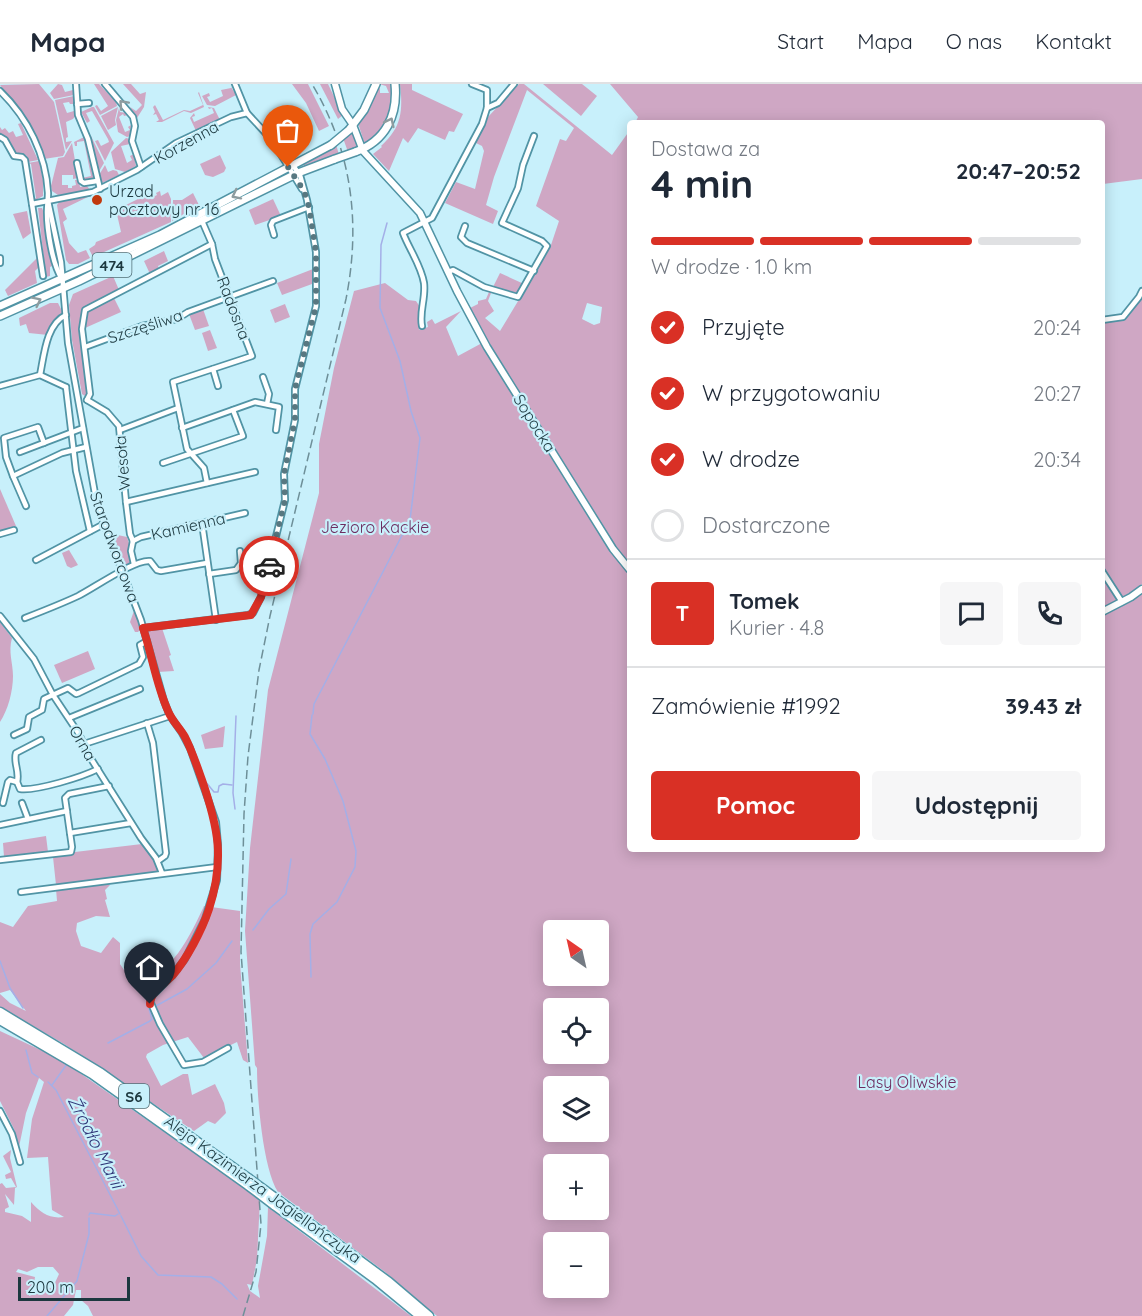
<!DOCTYPE html>
<html lang="pl">
<meta charset="utf-8">
<style>
:root{--surface:#fff;--page:#f6f6f7;--text:#1f2937;--muted:#747a83;--line:#e0e1e3;--accent:#d93025}
body{margin:0;font-family:Quicksand,sans-serif;background:var(--page);color:var(--text);height:100vh;display:flex;flex-direction:column;font-size:22px;white-space:nowrap}
*{box-sizing:border-box;margin:0}
p{font-size:20px;color:var(--muted)}
.icon{flex:none;width:33px;height:33px;fill:none;stroke:currentColor;stroke-width:2;stroke-linecap:round;stroke-linejoin:round}
.map{position:relative;flex:1;overflow:hidden}
.drawer{position:absolute;left:627px;top:36px;width:478px;height:732px;display:flex;flex-direction:column;background:var(--surface);border-radius:6px;box-shadow:0 3px 15px #0003}
.drawer>*{flex:none}
.needle{width:39px;rotate:326deg}
.controls{position:absolute;left:543px;top:836px;display:grid;gap:12px}
.controls a{display:grid;place-items:center;width:66px;height:66px;border-radius:6px;background:var(--surface);box-shadow:0 3px 15px #0003;font-size:30px}
.scale{position:absolute;left:18px;bottom:15px;width:112px;box-sizing:border-box;padding-left:6px;border:3px solid #1c383f;border-top:0;font-size:16px;line-height:21px;white-space:nowrap;color:#1c383f;-webkit-text-stroke:4px #c8f0fb;paint-order:stroke}
.pin{position:absolute;display:grid;place-items:center;width:51px;height:51px;color:#fff;margin:-62px -26px;border-radius:50% 50% 50% 0;rotate:-45deg;box-shadow:0 0 6px #0007}
.pin .icon{rotate:45deg}
.courier{position:absolute;display:grid;place-items:center;width:60px;height:60px;margin:-30px;border:4px solid #d93025;border-radius:50%;background:#fff;color:#222;box-shadow:0 2px 8px #0007}
.head em{font-style:normal;font-weight:800}
.head div{display:flex;flex-direction:column-reverse}
.head{display:flex;align-items:center;justify-content:space-between;height:102px;padding:0 24px}
h1{font-size:39px;font-weight:800;line-height:45px}
.bar{display:grid;grid-template-columns:repeat(4,1fr);gap:9px 6px;align-content:center;height:72px;padding:0 24px}
.bar i{height:8px;border-radius:4px;background:var(--line)}
.bar .current{background:var(--accent)}
.bar p{grid-column:span 4}
.line{display:flex;align-items:center;gap:15px;padding:0 24px;border-top:2px solid var(--line)}
.line div{flex:1}
.round{display:grid;place-items:center;flex:none;width:63px;height:63px;border-radius:6px;background:var(--page)}
ol{padding:0 24px;list-style:none}
li{display:flex;align-items:center;gap:18px;height:66px}
li p{margin-inline-start:auto}
li .icon{padding:6px;border-radius:50%;background:var(--accent);color:#fff;stroke-width:4}
li:last-child{color:var(--muted)}
li i{width:33px;height:33px;border:3px solid var(--line);border-radius:50%}
.cta{display:flex;gap:12px;margin-top:auto;padding:12px 24px}
.cta a{flex:1;height:69px;border-radius:6px;background:var(--accent);color:#fff;font-size:24px;font-weight:800;line-height:69px;text-align:center}
.cta a+a{background:var(--page);color:var(--text)}
header{display:flex;align-items:center;gap:36px;box-sizing:border-box;height:84px;padding:0 30px;background:var(--surface);border-bottom:2px solid var(--line)}
header strong{font-size:28px}
nav{display:flex;gap:33px;margin-inline-start:auto;font-size:21px}
.map>svg:first-child{display:block}
</style>
<header>
<strong>Mapa</strong>
<nav><a>Start</a><a>Mapa</a><a>O nas</a><a>Kontakt</a></nav>
</header>
<div class="map">
<svg width="1142" height="1232" viewBox="0 0 1142 1232">
<rect width="100%" height="100%" fill="#c8f0fb"/>
<g fill="#cfa7c4" fill-rule="evenodd">
<polygon points="39,0 54,18 65,68 63,72 44,75 39,61 22,31 0,1"/>
<polygon points="58,0 62,1 65,8 73,6 74,11 54,15 50,9"/>
<polygon points="94,0 99,0 116,18 117,22 100,31 95,22 97,21 101,27 108,22"/>
<polygon points="123,0 131,0 140,10 146,8 144,23 137,34 130,23 136,27 142,21"/>
<polygon points="292,0 308,0 329,42 319,47 306,19"/>
<polygon points="320,0 328,0 343,31 338,35"/>
<path d="M379,0H393C393,30 391,43 365,61L358,39L376,6L380,4V9H389L386,2Z"/>
<path d="M400,0H412V6L463,30L454,48L449,47L445,56L418,44L408,59L403,54L389,87L373,70L382,63L381,62C402,43 403,27 400,0Z"/>
<path d="M519,0H524L612,71L630,46V483L616,464L500,278L470,224L478,220V217L486,215L489,208L491,209L488,217L494,227L485,234L500,247L550,164L559,137L536,122L560,55L566,57L574,44L527,6L494,93L486,121L498,127L493,140L445,119L456,98L475,105L484,67L482,62L474,58L487,34ZM587,219L602,223L600,239L594,241L582,235Z"/>
<polygon points="543,0 582,0 597,12 581,32"/>
<polygon points="610,0 1142,0 1142,95 1103,100 1102,39 635,39 638,33"/>
<polygon points="231,3 236,11 215,22 207,21 202,12 209,9 210,12 207,13 210,18 223,12 221,6 231,4"/>
<polygon points="199,8 204,23 191,29 184,27 162,38 156,38 159,36 156,30 153,31 155,28 153,23 155,21 163,36 184,26 190,27 203,21 198,9"/>
<polygon points="74,12 74,20 70,20 69,18 63,19 67,29 74,27 74,21 76,31 73,35 66,38 68,53 66,54 66,58 72,57 66,66 55,16"/>
<polygon points="92,23 94,23 114,59 105,77 95,57 98,56 101,62 109,58 108,55 92,27 86,29 90,37 87,39 81,28"/>
<polygon points="118,23 115,36 116,41 108,46 101,32"/>
<polygon points="208,23 214,24 220,36 198,46 197,45 196,47 190,34 194,29 195,32 192,33 194,38 214,29 212,24 209,25"/>
<polygon points="119,24 120,28 127,29 128,31 124,32 123,30 119,33 125,48 130,46 128,43 131,41 130,52 127,53 118,48 116,36"/>
<polygon points="21,39 38,76 28,78 26,71 17,72 9,58 0,52 0,43 2,46 5,44 9,49 13,47 16,53 23,51 18,40"/>
<polygon points="353,49 359,63 348,68 343,54"/>
<polygon points="91,52 104,79 98,89 92,58 88,53"/>
<polygon points="84,53 86,55 94,88 93,95 85,97 82,94 91,92 84,57 77,58 77,62 75,62 74,58"/>
<polygon points="126,54 130,55 130,60 121,62 127,79 132,76 130,72 134,70 136,82 125,88 115,85 111,68"/>
<polygon points="72,59 78,94 73,95 73,91 62,91 62,101 68,101 68,104 72,104 72,102 76,101 75,96 79,96 80,103 87,102 90,106 58,111 52,107 51,102 58,74 64,73"/>
<polygon points="336,60 339,71 305,84 302,78"/>
<polygon points="220,71 226,84 224,88 213,93 205,91 200,80"/>
<polygon points="39,77 43,96 43,112 36,116 34,115 36,114 31,80 28,79"/>
<polygon points="105,81 108,88 113,86 117,87 119,91 102,99 99,91"/>
<polygon points="279,92 280,94 81,193 80,191 164,152"/>
<polygon points="160,107 161,112 168,108 171,115 171,138 93,173 89,165 95,161 96,158 121,148 116,126 150,109 155,112 157,111 156,109"/>
<polygon points="193,109 199,121 172,137 173,116 182,116"/>
<polygon points="94,110 63,125 67,135 63,138 69,159 78,169 86,166 90,174 78,180 69,180 66,176 57,121 59,118"/>
<polygon points="273,115 281,132 255,141 249,126"/>
<polygon points="38,124 42,124 44,129 52,182 50,183 50,192 46,193"/>
<polygon points="27,127 31,149 23,155 13,130"/>
<polygon points="164,167 168,177 158,182 159,185 150,190 144,177"/>
<polygon points="37,174 39,183 35,187 37,199 8,212 5,206"/>
<polygon points="313,185 312,200 282,211 277,199"/>
<polygon points="500,189 524,200 519,208 513,210 493,203"/>
<polygon points="113,192 119,206 84,224 81,234 88,310 85,312 82,310 72,256 69,221 73,210"/>
<path d="M385,199L408,216L416,217L420,223L418,235L419,246L428,243L427,238L432,235L435,240L461,227L446,243L458,272L482,259L611,467L630,490V765H1102L1103,532L1142,509V1232H437L385,1188L278,1108C263,1085 257,1013 257,984L255,981L245,847L250,764L268,606L319,409V360L334,284L354,207ZM554,846H598V891H554ZM554,924H598V969H554ZM554,1002H598V1047H554ZM554,1080H598V1125H554ZM554,1158H598V1203H554Z"/>
<polygon points="1142,211 1142,500 1128,511 1103,524 1103,238 1122,236"/>
<polygon points="114,214 121,228 85,244 86,228 102,217"/>
<polygon points="50,219 58,219 63,229 55,237 48,251 29,249 26,240 20,242 19,234"/>
<polygon points="285,220 290,233 275,239 270,226"/>
<polygon points="203,225 209,242 195,246 189,230"/>
<polygon points="210,246 217,264 208,267 202,249"/>
<polygon points="0,405 16,442 0,447"/>
<polygon points="113,450 127,453 129,459 131,459 132,480 125,483"/>
<polygon points="69,466 78,481 71,484 67,482 62,469"/>
<polygon points="135,524 142,544 138,548 135,548 130,538"/>
<path d="M0,538L12,554C8,568 13,579 13,592C13,607 8,626 0,638Z"/>
<polygon points="162,544 171,571 169,572 174,587 158,588 147,546"/>
<polygon points="88,567 95,585 62,599 54,581"/>
<polygon points="225,642 223,663 205,665 201,651"/>
<polygon points="46,752 48,768 4,773 3,759"/>
<polygon points="142,760 157,780 158,788 56,801 53,773 71,771 75,768"/>
<path d="M104,799L110,801L105,806L107,815L105,816L110,833L96,832L77,839L76,847L81,862L101,869L113,853L120,859V880L124,886H132L140,894L148,897C176,881 191,850 204,822L240,827V880L248,979L243,976L237,958L204,974L188,953L163,961L147,970L146,973L161,1002L183,990H188L192,1011L215,1000L224,1019L226,1029L215,1040L208,1037L194,1047L64,960L0,923V910L10,919L26,927L10,906L0,909V838L13,843L28,822L57,817L56,805Z"/>
<path d="M0,947L60,975L260,1115L257,1175L252,1201L247,1200L250,1207L260,1214L258,1202L267,1152L268,1123L411,1232H93L88,1222L81,1216V1206H76L73,1221L64,1232H0V1100L2,1099L6,1104L16,1103L11,1094L6,1095L5,1091L11,1088L3,1072L11,1066L10,1074L17,1103L15,1104L14,1121L5,1110L9,1123L5,1125V1128L22,1132L31,1138V1118C41,1129 49,1135 64,1133L52,1126L48,1073L27,1074L32,1035L44,998L39,994L26,1029L19,1063L14,1045L0,1017ZM38,1183H53L59,1190L53,1203L29,1212L34,1199L35,1193L16,1188L18,1185L27,1188Z"/>
</g>
<g fill="none" stroke-linecap="round" stroke-linejoin="round">
<g stroke="#a4afe7" stroke-width="1.5">
<polyline points="313,630 314,620 410,436 420,354 411,327 400,277 380,224 381,161 387,139"/>
<polyline points="205,697 214,708 218,708 219,702 223,700 232,701"/>
<polyline points="235,725 233,709 236,632"/>
<polyline points="253,846 269,825 286,810 291,775"/>
<polyline points="0,877 10,904 23,924"/>
<polyline points="311,893 310,850 313,840 337,818 355,783 356,767 343,717 325,675 310,650 312,631"/>
<polyline points="154,923 187,905 216,879 232,857"/>
<polyline points="108,959 150,937 152,935 149,925"/>
<polyline points="26,966 32,989 38,993"/>
<polyline points="48,998 56,1006 120,1130"/>
<polyline points="52,1001 67,980"/>
<polyline points="89,1131 90,1129 115,1132 118,1130"/>
<polyline points="121,1132 141,1172 158,1191 211,1193 222,1200 237,1215"/>
<polyline points="47,1232 77,1197 89,1150 89,1134"/>
</g>
<defs>
<g id="street">
<polyline points="76,0 78,31 88,55 100,105"/>
<polyline points="105,0 133,33 135,42 132,57 141,83"/>
<polyline points="235,0 247,29 272,56 302,105"/>
<path d="M0,7C28,34 46,71 48,109C48,116 47,122 47,128C47,145 52,180 62,195"/>
<polyline points="77,20 89,19"/>
<polyline points="487,24 498,19 514,0"/>
<polyline points="0,53 5,56 14,72 22,73 25,76 32,120 93,108 137,86 176,59 231,33 247,29"/>
<polyline points="77,79 81,97 84,99 97,97"/>
<polyline points="48,117 61,178 68,259 97,421 141,536 164,617 170,632 182,649 190,664 216,738 218,761 217,796 205,835 185,875 172,892 152,912 150,917 160,940 184,981 203,978 228,964"/>
<polyline points="32,120 43,192"/>
<polyline points="202,137 212,160 215,175 252,272 173,298 187,365 204,384 207,399"/>
<polyline points="465,142 461,153 467,159 534,187"/>
<polyline points="274,151 271,141 273,137 309,123"/>
<polyline points="0,174 0,179"/>
<polyline points="448,188 453,186 484,203 518,213 547,162 542,157 502,139 518,104 523,81 534,52"/>
<polyline points="1102,236 1123,233 1139,213 1142,207"/>
<path d="M422,242C419,228 426,214 424,199C421,181 409,165 403,149L432,134L482,40L487,24V6L472,0"/>
<polyline points="85,263 142,242 177,235 188,228 273,197"/>
<polyline points="213,285 218,302"/>
<path d="M40,291C44,272 46,240 66,231"/>
<polyline points="263,293 269,310 267,320"/>
<polyline points="0,302 40,291 66,303"/>
<polyline points="66,303 76,387 90,447"/>
<polyline points="87,316 90,310 82,245 85,226 212,160"/>
<polyline points="87,316 107,328 119,342 126,418 130,450 133,457"/>
<polyline points="182,344 255,318 279,323 276,346"/>
<polyline points="120,346 178,324"/>
<polyline points="20,368 83,344"/>
<polyline points="163,379 243,352 233,326"/>
<polyline points="13,392 6,373 4,354 38,343 44,359"/>
<polyline points="126,418 255,388"/>
<polyline points="26,422 13,392 62,369 86,363"/>
<polyline points="202,439 216,536"/>
<polyline points="0,450 14,446"/>
<polyline points="133,457 141,453 245,429"/>
<polyline points="133,457 131,467 134,480"/>
<polyline points="36,476 104,440"/>
<polyline points="1102,487 1122,518"/>
<polyline points="209,490 236,486 241,479 240,467"/>
<polyline points="0,532 34,575 53,611 79,650 88,670 141,754 156,774 162,789"/>
<path d="M25,534C43,527 61,520 78,512C94,504 135,475 150,477L157,486L161,487L207,479"/>
<polyline points="143,544 248,531 253,529 261,513 285,416 284,390 295,336 295,305 316,222 316,168 307,116 300,91 283,68 278,64"/>
<polyline points="69,634 140,605"/>
<polyline points="147,639 153,659 166,769 165,772 158,777"/>
<polyline points="14,651 27,645 29,633 42,626 44,615 68,604 76,610 79,609 139,580 143,573 140,561 147,557"/>
<polyline points="84,660 170,632"/>
<path d="M17,698C20,687 13,679 16,669L41,656"/>
<path d="M3,719L8,698L10,696L17,698L20,705C37,707 82,693 98,685"/>
<polyline points="22,719 28,735"/>
<polyline points="0,741 67,727"/>
<polyline points="70,749 131,739"/>
<polyline points="0,776 71,768 72,763 65,714 69,710 109,702"/>
<polyline points="21,808 217,783"/>
<polyline points="0,1027 12,1050 20,1078"/>
</g>
<g id="secondary">
<polyline points="335,0 342,25 353,41 363,67 420,129 457,207 487,263 613,465 630,486"/>
<polyline points="1102,528 1131,513 1142,505"/>
</g>
<g id="primary">
<polyline points="349,46 364,26 376,0"/>
<path d="M355,68C386,57 398,31 395,0"/>
<polyline points="0,222 160,151 331,61"/>
<polyline points="0,232 79,197 298,89 335,75"/>
</g>
<g id="highway">
<polyline points="0,928 101,989 248,1094"/>
<polyline points="0,936 92,990 249,1102"/>
<polyline points="274,1113 389,1198 429,1232"/>
<polyline points="274,1121 375,1195 420,1232"/>
</g>
</defs>
<use href="#street" stroke="#5194a5" stroke-width="8"/>
<use href="#secondary" stroke="#5194a5" stroke-width="9"/>
<use href="#primary" stroke="#5194a5" stroke-width="10"/>
<use href="#highway" stroke="#5194a5" stroke-width="11"/>
<use href="#street" stroke="#fff" stroke-width="4.5"/>
<use href="#secondary" stroke="#fff" stroke-width="6"/>
<use href="#primary" stroke="#fff" stroke-width="7"/>
<use href="#highway" stroke="#fff" stroke-width="8"/>
<path stroke="#6e8f98" stroke-width="1.5" stroke-dasharray="9 4.5" stroke-linecap="butt" d="M243,1232L256,1188L261,1140L241,868L244,730L248,672L259,586L270,532L346,215C361,139 352,67 312,0"/>
<defs>
<g id="primary-bridge">
<polyline points="331,61 349,46"/>
<polyline points="335,75 355,68"/>
</g>
<g id="highway-bridge">
<polyline points="248,1094 274,1113"/>
<polyline points="249,1102 274,1121"/>
</g>
</defs>
<use href="#primary-bridge" stroke="#5194a5" stroke-width="10" stroke-linecap="butt"/>
<use href="#highway-bridge" stroke="#5194a5" stroke-width="11" stroke-linecap="butt"/>
<use href="#primary-bridge" stroke="#fff" stroke-width="7"/>
<use href="#highway-bridge" stroke="#fff" stroke-width="8"/>
</g>
<defs><path id="oneway-chevron" d="M-2-3.5L2.5 0L-2 3.5" fill="none" stroke-width="1.6" stroke-linecap="round" stroke-linejoin="round" transform="scale(1.5)"/></defs>
<g stroke="#8e9c9f">
<use href="#oneway-chevron" transform="translate(123 20) rotate(-133)"/>
<use href="#oneway-chevron" transform="translate(390 38) rotate(-64)"/>
<use href="#oneway-chevron" transform="translate(236 111) rotate(153)"/>
<use href="#oneway-chevron" transform="translate(37 217) rotate(-26)"/>
</g>
<g fill="none" stroke-linecap="round" stroke-linejoin="round">
<polyline stroke="#587881" stroke-width="6" stroke-dasharray="0 10.8" points="269,482 285,416 284,390 295,336 295,305 316,222 316,168 309,123 304,107 288,83"/>
<path stroke="#d93025" stroke-width="8" d="M150,920C150,908 164,900 172,892C187,875 202,846 209,825C225,775 218,743 202,696C197,682 192,667 185,653C180,644 172,637 168,627C156,600 152,571 143,544L251,531L261,513L269,482"/>
</g>
<circle fill="#c1390d" stroke="#c8f0fb" stroke-width="2" cx="97" cy="116" r="6"/>
<g text-anchor="middle" dominant-baseline="central" stroke-width="4.5" stroke-linejoin="round" paint-order="stroke">
<g fill="#c8f0fb" stroke="#506f77" stroke-width="1.5">
<rect x="92.5" y="169" width="39" height="24" rx="4.5"/>
<rect x="119" y="1000" width="30" height="24" rx="4.5"/>
</g>
<g font-size="15" font-weight="bold" fill="#1c383f">
<text x="112" y="181">474</text>
<text x="134" y="1012">S6</text>
</g>
<g font-size="16" fill="#1c383f" stroke="#c8f0fb">
<text transform="translate(186 58) rotate(-29)">Korzenna</text>
<text transform="translate(234 224) rotate(69)">Radosna</text>
<text transform="translate(145 242) rotate(-18)">Szczęśliwa</text>
<text transform="translate(535 339) rotate(58)">Sopocka</text>
<text transform="translate(122 379) rotate(-95)">Wesoła</text>
<text transform="translate(188 442) rotate(-13)">Kamienna</text>
<text transform="translate(115 463) rotate(70)">Starodworcowa</text>
<text transform="translate(83 659) rotate(60)">Orna</text>
<text transform="translate(263 1105) rotate(36)">Aleja Kazimierza Jagiellończyka</text>
</g>
<g font-size="16" fill="#1c383f" stroke="#c8f0fb" text-anchor="start">
<text x="109" y="107">Urzad<tspan x="109" dy="18">pocztowy nr 16</tspan></text>
</g>
<g font-size="16" fill="#6d2d60" stroke="#c8f0fb">
<text x="375" y="443">Jezioro Kackie</text>
<text x="907" y="998">Lasy Oliwskie</text>
</g>
<g font-size="18" font-style="italic" fill="#303678" stroke="#c8f0fb">
<text transform="translate(96 1058) rotate(63)">Źródło Marii</text>
</g>
</g>
</svg>
<div class="controls">
<a><svg class="needle" viewBox="-14 -14 28 28"><path d="M0-13l5 13h-10z" fill="#e53935"/><path d="M0 13l5-13h-10z" fill="#747a83"/></svg></a>
<a><svg class="icon" aria-label="locate" viewBox="0 0 24 24"><circle cx="12" cy="12" r="6"/><path d="M12 2v4M12 18v4M2 12h4M18 12h4"/></svg></a>
<a><svg class="icon" aria-label="layers" viewBox="0 0 24 24"><path d="M12 4l9 5-9 5-9-5zM3 14l9 5 9-5"/></svg></a>
<a>+</a>
<a>−</a>
</div>
<div class="scale">200 m</div>
<div class="pin" style="left:288px;top:83px;background:#ea580c"><svg class="icon" aria-label="bag" viewBox="0 0 24 24"><path d="M5 8h14l-1 12H6zM9 8a3 3 0 0 1 6 0"/></svg></div>
<div class="pin" style="left:150px;top:920px;background:#1f2937"><svg class="icon" aria-label="home" viewBox="0 0 24 24"><path d="M3 11l9-7 9 7M6 9v11h12V9"/></svg></div>
<div class="courier" style="left:269px;top:482px"><svg class="icon" aria-label="car" viewBox="0 0 24 24"><path d="M5 17H2v-5l4-1 3-4h7l3 4 3 1v5h-3M9 17h6M6 11h13"/><circle cx="7" cy="17" r="2"/><circle cx="17" cy="17" r="2"/></svg></div>
<section class="drawer">
<div class="head"><div><h1>4 min</h1><p>Dostawa za</p></div><em>20:47–20:52</em></div>
<div class="bar"><i class="current"></i><i class="current"></i><i class="current"></i><i></i><p>W drodze · 1.0 km</p></div>
<ol>
<li><svg class="icon" aria-label="check" viewBox="0 0 24 24"><path d="M5 12l5 5 9-10"/></svg>Przyjęte<p>20:24</p></li>
<li><svg class="icon" aria-label="check" viewBox="0 0 24 24"><path d="M5 12l5 5 9-10"/></svg>W przygotowaniu<p>20:27</p></li>
<li><svg class="icon" aria-label="check" viewBox="0 0 24 24"><path d="M5 12l5 5 9-10"/></svg>W drodze<p>20:34</p></li>
<li><i></i>Dostarczone</li>
</ol>
<div class="line" style="height:108px"><b class="round" style="background:var(--accent);color:#fff">T</b><div><b>Tomek</b><p>Kurier · 4.8</p></div><a class="round"><svg class="icon" aria-label="chat" viewBox="0 0 24 24"><path d="M4 5h16v11H9l-5 4z"/></svg></a><a class="round"><svg class="icon" aria-label="phone" viewBox="0 0 24 24"><path d="M5 4h4l2 5-3 2q2 4 5 5l2-3 5 2v4C11 20 4 13 5 4z"/></svg></a></div>
<div class="line" style="height:78px"><div>Zamówienie #1992</div><b>39.43 zł</b></div>
<div class="cta"><a>Pomoc</a><a>Udostępnij</a></div>
</section>
</div>
